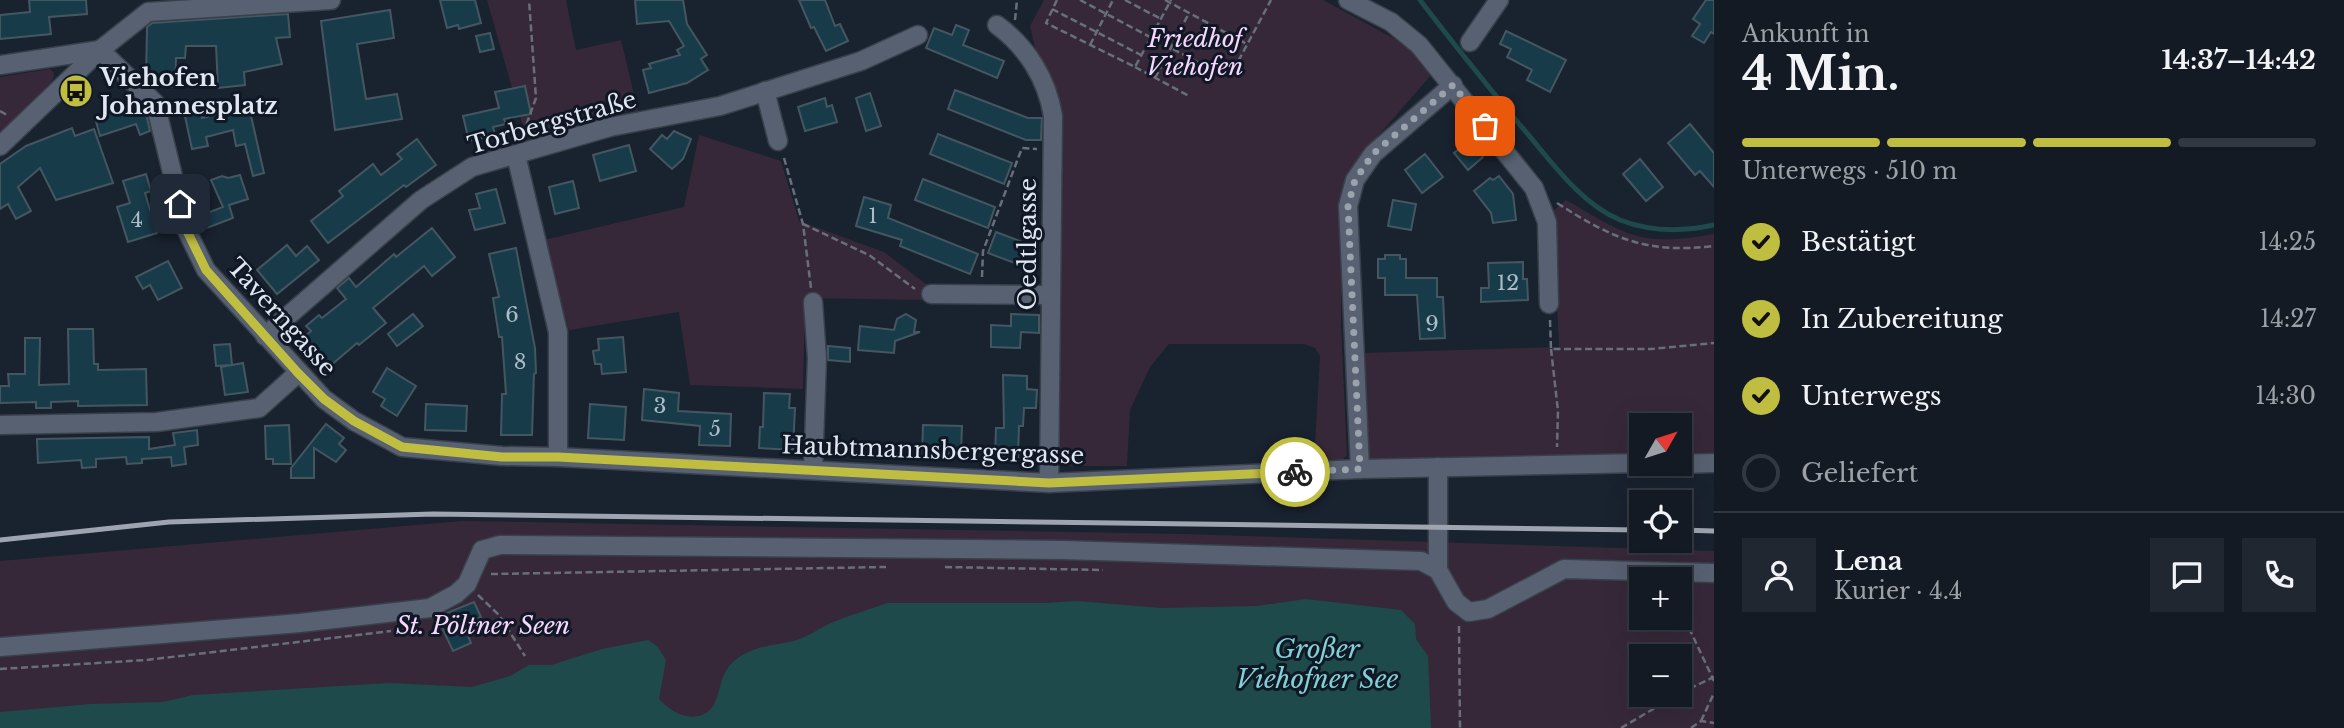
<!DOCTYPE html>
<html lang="de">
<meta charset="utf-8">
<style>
:root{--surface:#131a23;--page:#202730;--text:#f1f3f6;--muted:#9da1a6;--line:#323841;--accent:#c0be41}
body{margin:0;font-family:"Libre Baskerville",serif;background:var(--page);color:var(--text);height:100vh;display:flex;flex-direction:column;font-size:26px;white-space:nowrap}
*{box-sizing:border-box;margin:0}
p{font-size:23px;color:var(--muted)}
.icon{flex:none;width:38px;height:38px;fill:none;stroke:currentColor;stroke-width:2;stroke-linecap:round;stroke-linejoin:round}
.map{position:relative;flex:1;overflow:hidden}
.side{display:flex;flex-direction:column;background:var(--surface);width:630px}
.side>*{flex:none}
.needle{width:46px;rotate:51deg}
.fabs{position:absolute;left:1629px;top:413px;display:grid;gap:14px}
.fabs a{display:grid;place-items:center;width:63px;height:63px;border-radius:0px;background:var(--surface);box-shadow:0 7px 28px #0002,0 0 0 2px var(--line);font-size:35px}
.pin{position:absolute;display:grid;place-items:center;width:60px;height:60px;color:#fff;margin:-30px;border-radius:14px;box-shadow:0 4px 10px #0006}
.courier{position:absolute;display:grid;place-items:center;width:70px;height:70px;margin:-35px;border:5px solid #c0be41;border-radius:50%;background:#fff;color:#222;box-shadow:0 2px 9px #0007}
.headline em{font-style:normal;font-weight:800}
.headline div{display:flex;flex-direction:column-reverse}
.headline{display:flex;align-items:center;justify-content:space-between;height:119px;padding:0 28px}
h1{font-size:46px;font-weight:800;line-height:52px}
.bar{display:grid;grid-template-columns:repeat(4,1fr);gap:10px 7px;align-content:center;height:84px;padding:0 28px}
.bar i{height:9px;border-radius:5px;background:var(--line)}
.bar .current{background:var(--accent)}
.bar p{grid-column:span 4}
.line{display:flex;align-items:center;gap:18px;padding:0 28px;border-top:2px solid var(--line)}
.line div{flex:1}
.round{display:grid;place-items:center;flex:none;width:74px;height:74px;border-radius:0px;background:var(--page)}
ol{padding:0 28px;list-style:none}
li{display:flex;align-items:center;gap:21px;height:77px}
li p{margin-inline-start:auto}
li .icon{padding:7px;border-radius:50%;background:var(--accent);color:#111;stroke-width:4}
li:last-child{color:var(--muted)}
li i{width:38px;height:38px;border:4px solid var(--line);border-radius:50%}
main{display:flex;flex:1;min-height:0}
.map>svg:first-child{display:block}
</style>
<main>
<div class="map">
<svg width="1714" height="728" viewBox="0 0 1714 728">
<rect width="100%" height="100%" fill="#19222f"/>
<g fill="#362839" fill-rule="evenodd">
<polygon points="487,0 566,0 576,50 621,40 638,111 622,112 526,137"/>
<polygon points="1044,0 1323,0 1406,45 1433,73 1363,153 1342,189 1341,326 1347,455 1341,462 1314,463 1320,356 1315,348 1304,344 1169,344 1150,367 1130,410 1127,466 1057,466 1058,228 1062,128 1057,95 1049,72 1035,48 1030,26"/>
<path d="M50,69L54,73C55,90 13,121 0,134V77Z"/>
<polygon points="699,135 781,161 799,221 884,252 930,287 930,300 805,298 803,389 690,385 679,312 569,330 544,240 684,207"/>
<path d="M1566,200C1589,213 1615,231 1641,237C1665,242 1691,238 1714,234V454L1680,455V425H1642L1641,456L1372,460L1364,450L1362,353L1559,347L1553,211Z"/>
<path d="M462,521L1185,534L1714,551V728H0V561ZM1642,579H1680V618H1642ZM1642,656H1680V695H1642Z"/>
</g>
<path fill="#1e4a4c" d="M1306,599L1401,610L1415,624L1416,639L1428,656L1431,728H0V712L91,704L163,702L193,695L389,683L472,687L510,676L529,665H551L602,649L648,640L657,646L666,660L659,699C669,710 686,721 702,715C723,707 715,680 732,663C750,645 776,646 797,640C809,636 820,628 831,623C850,615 868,610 887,603H1047L1077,601L1161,608L1257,606Z"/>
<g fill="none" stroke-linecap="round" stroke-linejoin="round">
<path stroke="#1e4a4c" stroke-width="5" d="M1420,0C1452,42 1486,84 1520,125C1549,158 1578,202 1620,220C1651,232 1682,232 1714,225"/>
</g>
<g fill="#183b4a" stroke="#445761" stroke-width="2">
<polygon points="29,0 86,0 87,14 49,17 51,34 0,39 0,15 30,12"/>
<polygon points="440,0 475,0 481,23 459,29 458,25 447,28"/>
<polygon points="635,0 683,0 687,24 707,55 701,59 708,70 687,83 649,93 643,70 651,68 649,64 680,55 677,50 684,46 669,21 637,24"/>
<polygon points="799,0 825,0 835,26 840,24 848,41 826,51 814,27 811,28"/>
<polygon points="1706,0 1714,0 1714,34 1711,32 1704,43 1692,36 1700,24 1693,19"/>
<polygon points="390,10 394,38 357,44 366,99 397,94 402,119 335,130 321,21"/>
<polygon points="288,14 290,37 276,38 282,64 244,72 245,85 218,88 216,46 186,46 185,58 176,58 175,87 154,86 146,79 147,27 152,23"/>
<polygon points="956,25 969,30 963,45 1004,61 997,78 926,48 934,28 952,35"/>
<polygon points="1506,31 1566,60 1550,92 1527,80 1532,70 1507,57 1511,49 1500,44"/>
<polygon points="490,33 494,49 480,52 476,36"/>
<polygon points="525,86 531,114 504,119 506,124 493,127 495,135 469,141 463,116 499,108 495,92"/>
<polygon points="955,90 1028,118 1042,118 1041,140 1026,140 948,109"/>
<polygon points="870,93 881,126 866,131 856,98"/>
<polygon points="825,98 827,107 832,105 837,122 805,131 798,107"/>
<polygon points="140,104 145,109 150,131 140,135 136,124 100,136 95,118"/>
<polygon points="199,106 202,118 249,107 264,173 253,176 245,144 236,146 233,130 206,137 208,146 192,149 183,107"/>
<polygon points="1690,124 1714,153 1714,187 1700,171 1695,175 1668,143"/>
<polygon points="72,128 75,136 94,129 113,183 56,200 40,168 18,187 31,211 16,219 8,204 0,209 0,164 26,146"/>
<polygon points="674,131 691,139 683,159 672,169 650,149 662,135 667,139"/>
<polygon points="938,134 1012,163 1004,184 930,154"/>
<polygon points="417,139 436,165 406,187 404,185 328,243 311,221 343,196 339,191 373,164 381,175 402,159 397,154"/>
<polygon points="1470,140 1483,157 1468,170 1454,153"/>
<polygon points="629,145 636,171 600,181 593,155"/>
<polygon points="1425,154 1443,177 1422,193 1405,170"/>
<polygon points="1640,159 1663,187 1646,201 1623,174"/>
<polygon points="146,174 151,191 145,193 157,233 128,242 117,207 130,203 123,181"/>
<polygon points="240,175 248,199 229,205 233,218 207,228 202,215 223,207 211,180 222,176 228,178"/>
<polygon points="1499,176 1513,194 1516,220 1493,223 1491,213 1474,191 1490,178 1493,180"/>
<polygon points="923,179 995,207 988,228 915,200"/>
<polygon points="573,181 579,208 555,214 549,187"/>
<polygon points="496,189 505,223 475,230 469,210 480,208 476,194"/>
<polygon points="864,197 891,205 888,218 978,254 970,274 900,246 902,240 856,226"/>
<polygon points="1393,200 1416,204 1411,230 1388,226"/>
<polygon points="432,228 455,257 432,276 424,266 373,308 386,323 359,345 357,343 323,372 298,342 311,331 306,326 319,315 322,318 346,299 337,288 349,278 356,287 394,254 396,257"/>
<polygon points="996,232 1028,244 1020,265 988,253"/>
<polygon points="287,245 296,256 307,246 319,260 277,294 257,270"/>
<polygon points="516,248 535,348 536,373 534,374 532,435 501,435 502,394 506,394 502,337 499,337 493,298 499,297 489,254"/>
<polygon points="1385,255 1400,255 1400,259 1406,259 1406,278 1437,278 1437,297 1443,297 1445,338 1420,339 1417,295 1385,295 1385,278 1378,278 1378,259 1385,259"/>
<polygon points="168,261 182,288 158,300 150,285 143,289 136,277"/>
<polygon points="1523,262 1523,279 1527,279 1528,300 1481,302 1481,288 1489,288 1488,263"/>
<polygon points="413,314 423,326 397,346 388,334"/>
<polygon points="906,314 916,320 914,332 920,332 895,341 894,353 858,350 860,326 894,330 897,319"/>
<polygon points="1011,314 1039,315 1039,333 1021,332 1020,348 991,347 991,325 1011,326"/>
<polygon points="68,329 93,329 94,364 98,364 98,370 146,369 147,405 78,406 78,401 51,402 51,408 36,408 36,402 0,403 0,386 9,386 8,374 25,374 25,338 40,338 39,385 69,384"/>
<polygon points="623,337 626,372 602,374 601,364 595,364 593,351 599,350 598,339"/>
<polygon points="230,344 232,365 243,363 248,392 225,395 221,367 232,365 216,366 214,345"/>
<polygon points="828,346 850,348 850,362 828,360"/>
<polygon points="387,368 416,386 397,416 381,406 385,399 373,392"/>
<polygon points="1003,375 1027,376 1027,389 1037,390 1036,408 1024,408 1023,426 1019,426 1018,457 995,456 996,428 1004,428"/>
<polygon points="644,389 679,393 678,411 731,414 730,446 699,445 700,426 642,420"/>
<polygon points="764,393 790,394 789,408 795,408 793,450 759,448 760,427 763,427"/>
<polygon points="426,404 467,406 466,431 425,430"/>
<polygon points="590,404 626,407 624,440 588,438"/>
<polygon points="326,424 344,438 339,444 346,450 336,462 314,448 314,478 291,478 291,468"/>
<polygon points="289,425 291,464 273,464 273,459 266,459 265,426"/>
<polygon points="923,425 962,426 961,453 948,453 948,456 922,456"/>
<polygon points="197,430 198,445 184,447 186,464 172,466 171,457 142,459 142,463 127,464 126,457 96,459 96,467 82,468 81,460 38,463 37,439 149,437 149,449 175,445 173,433"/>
<polygon points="474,602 481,617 463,624 471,643 453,651 437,617"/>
</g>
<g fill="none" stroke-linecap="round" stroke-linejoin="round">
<defs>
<g id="minor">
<polyline points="1348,0 1391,22 1419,45 1534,188 1547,222 1549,304"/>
<path d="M997,25C1027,47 1047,79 1053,116L1049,483"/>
<polyline points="1470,42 1499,0"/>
<polyline points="100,50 155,103 186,229 206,270 324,399 354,421 402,447 502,456 558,457 1049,483 1360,469 1642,463"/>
<polyline points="0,65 100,50"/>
<polyline points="765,91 778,141"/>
<polyline points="0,146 100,50 148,12 331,0"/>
<polyline points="516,155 558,332 558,457"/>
<polyline points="931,294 1051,295"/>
<polyline points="813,302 817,358 813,470"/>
<polyline points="265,336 421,200 472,167 610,127 720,106 861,61 918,35"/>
<polyline points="0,425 157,422 259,408 298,373"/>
<polyline points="1678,464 1714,463"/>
<polyline points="1438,467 1438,570 1456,602 1469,612 1488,609 1564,569 1714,573"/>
<polyline points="1360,469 1348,206 1355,180 1373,154 1453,85"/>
<polyline points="0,647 300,623 430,608 456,594 467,584 482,550 500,545 1063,550 1421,561 1438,570"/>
</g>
</defs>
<use href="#minor" stroke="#3a404b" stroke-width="21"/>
<g stroke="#676f7b" stroke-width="2.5" stroke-dasharray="7 3.5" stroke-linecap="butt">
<polyline points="1057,0 1046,23 1135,67 1171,0"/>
<polyline points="1080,0 1224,76 1228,68 1233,71 1271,0"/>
<polyline points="1125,0 1161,19"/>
<polyline points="1165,0 1247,44"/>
<polyline points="1052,9 1141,55"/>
<polyline points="1015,20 1017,0"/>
<polyline points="1090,45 1113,0"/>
<polyline points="1135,67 1189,96"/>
<polyline points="1155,78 1189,13"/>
<polyline points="0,111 7,115"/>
<polyline points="523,134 536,98 529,0"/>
<polyline points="784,158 803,224 811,288"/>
<path d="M1557,203C1613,239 1647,254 1714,246"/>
<polyline points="803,224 869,255 915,289"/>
<polyline points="982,277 983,251 1022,148 1037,149"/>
<polyline points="1550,320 1551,349 1651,349 1714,343"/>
<polyline points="1551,349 1558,411 1557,447"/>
<polyline points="945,567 1103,570"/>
<polyline points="491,574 886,567"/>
<polyline points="478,595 499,615 525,656"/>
<polyline points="1680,609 1714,681"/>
<polyline points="1459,626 1460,728"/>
<polyline points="0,669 146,660 391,631"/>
<polyline points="1680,693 1714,677"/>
<polyline points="1701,721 1714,693"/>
<polyline points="1621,728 1677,695"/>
<polyline points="1691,728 1701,721 1714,723"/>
</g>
<use href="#minor" stroke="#576171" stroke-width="18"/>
<g stroke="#9ea5b0" stroke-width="5">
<polyline points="1680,530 1714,531"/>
<polyline points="0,540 169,522 433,514 1642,530"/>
</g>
</g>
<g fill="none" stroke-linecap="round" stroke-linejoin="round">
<polyline stroke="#9ba2ad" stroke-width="7" stroke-dasharray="0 12.6" points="1295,472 1360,469 1348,206 1355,180 1373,154 1453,85 1485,126"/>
<polyline stroke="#c0be41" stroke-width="9" points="180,204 186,229 206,270 298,373 324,399 354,421 402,447 502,457 558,457 1049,483 1295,472"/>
</g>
<defs>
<symbol id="bus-disc" viewBox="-11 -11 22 22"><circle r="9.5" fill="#c0be41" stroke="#101825"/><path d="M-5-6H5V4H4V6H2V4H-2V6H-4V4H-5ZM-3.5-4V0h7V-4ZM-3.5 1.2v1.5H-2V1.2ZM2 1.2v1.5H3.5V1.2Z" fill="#111"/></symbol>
</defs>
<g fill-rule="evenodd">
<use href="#bus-disc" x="57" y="72" width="38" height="38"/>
</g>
<g text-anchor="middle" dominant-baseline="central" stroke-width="6" stroke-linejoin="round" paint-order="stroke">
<g font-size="21" fill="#afbcc7">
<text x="873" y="216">1</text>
<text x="137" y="220">4</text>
<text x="1508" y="283">12</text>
<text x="512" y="315">6</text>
<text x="1432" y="324">9</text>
<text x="520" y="362">8</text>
<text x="660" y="406">3</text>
<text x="715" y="429">5</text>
</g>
<g font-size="24" font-style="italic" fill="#f7d7fe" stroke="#101825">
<text x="1195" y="38">Friedhof<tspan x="1195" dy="28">Viehofen</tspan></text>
<text x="483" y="625">St. Pöltner Seen</text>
</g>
<g font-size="24" font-weight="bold" fill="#e1e7f1" stroke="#101825" text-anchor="start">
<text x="100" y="77">Viehofen<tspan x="100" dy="28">Johannesplatz</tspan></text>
</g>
<g font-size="24" fill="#e1e7f1" stroke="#101825">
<text transform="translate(552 122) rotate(-16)">Torbergstraße</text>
<text transform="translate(1027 244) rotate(-90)">Oedtlgasse</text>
<text transform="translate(282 317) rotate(48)">Taverngasse</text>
<text transform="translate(933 450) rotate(2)">Haubtmannsbergergasse</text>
</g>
<g font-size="26" font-style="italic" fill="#81d0d4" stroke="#101825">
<text x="1317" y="649">Großer<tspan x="1317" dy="30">Viehofner See</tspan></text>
</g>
</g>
</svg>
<div class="fabs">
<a><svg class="needle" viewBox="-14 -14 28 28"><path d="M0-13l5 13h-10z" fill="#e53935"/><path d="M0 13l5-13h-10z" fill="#9da1a6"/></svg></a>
<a><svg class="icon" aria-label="locate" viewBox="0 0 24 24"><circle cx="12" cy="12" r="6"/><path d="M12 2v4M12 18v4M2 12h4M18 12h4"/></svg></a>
<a>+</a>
<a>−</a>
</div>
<div class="pin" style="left:1485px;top:126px;background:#ea580c"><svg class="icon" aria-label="bag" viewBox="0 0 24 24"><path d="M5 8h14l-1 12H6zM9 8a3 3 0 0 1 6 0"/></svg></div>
<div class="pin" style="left:180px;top:204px;background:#1f2937"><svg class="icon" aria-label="home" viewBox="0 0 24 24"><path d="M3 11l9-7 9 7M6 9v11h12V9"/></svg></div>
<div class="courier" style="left:1295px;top:472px"><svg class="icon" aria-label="bike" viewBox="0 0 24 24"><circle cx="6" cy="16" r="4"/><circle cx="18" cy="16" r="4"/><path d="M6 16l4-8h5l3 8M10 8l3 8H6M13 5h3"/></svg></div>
</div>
<section class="side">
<div class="headline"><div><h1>4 Min.</h1><p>Ankunft in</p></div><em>14:37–14:42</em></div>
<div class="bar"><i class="current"></i><i class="current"></i><i class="current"></i><i></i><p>Unterwegs · 510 m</p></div>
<ol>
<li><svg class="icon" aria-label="check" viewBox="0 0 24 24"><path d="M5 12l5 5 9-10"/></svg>Bestätigt<p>14:25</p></li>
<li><svg class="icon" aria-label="check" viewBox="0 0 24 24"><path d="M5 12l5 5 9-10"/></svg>In Zubereitung<p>14:27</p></li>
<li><svg class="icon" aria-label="check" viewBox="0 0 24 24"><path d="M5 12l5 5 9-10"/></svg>Unterwegs<p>14:30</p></li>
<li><i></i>Geliefert</li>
</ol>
<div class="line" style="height:126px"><a class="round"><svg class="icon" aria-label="person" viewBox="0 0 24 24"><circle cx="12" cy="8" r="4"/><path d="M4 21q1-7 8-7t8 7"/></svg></a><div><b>Lena</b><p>Kurier · 4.4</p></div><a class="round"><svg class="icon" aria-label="chat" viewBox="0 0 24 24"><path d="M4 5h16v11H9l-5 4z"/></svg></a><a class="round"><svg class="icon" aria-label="phone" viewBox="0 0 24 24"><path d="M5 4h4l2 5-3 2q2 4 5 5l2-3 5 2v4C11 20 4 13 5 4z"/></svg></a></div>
</section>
</main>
